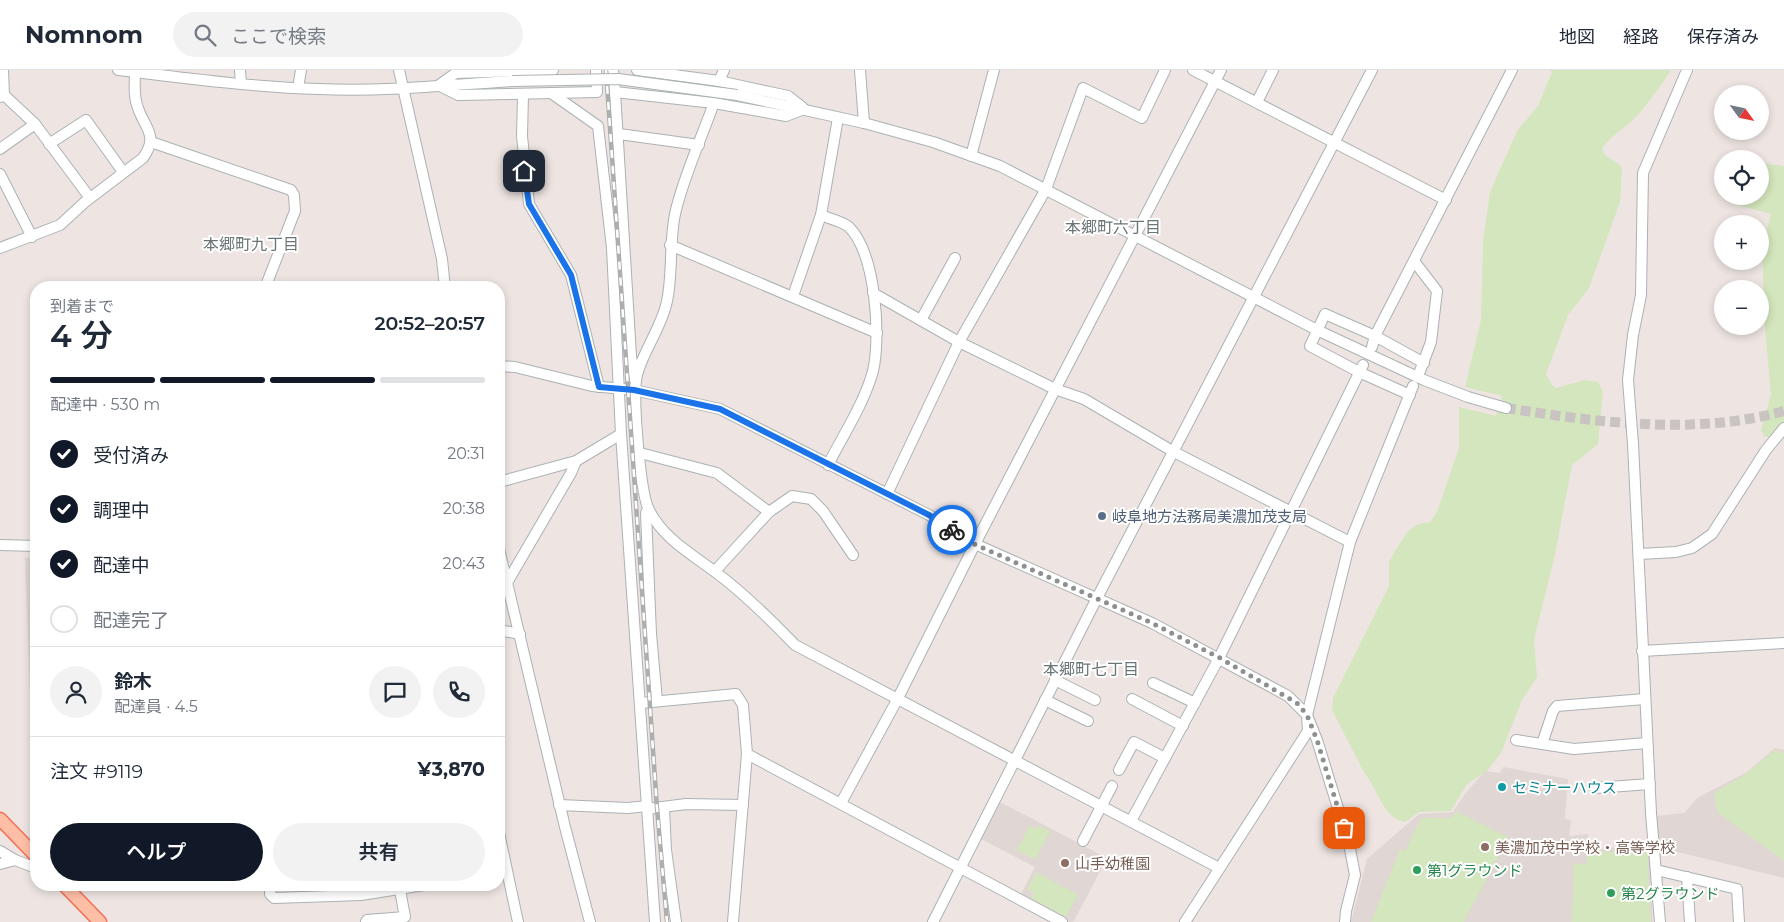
<!DOCTYPE html>
<html lang="ja">
<meta charset="utf-8">
<style>
:root{--surface:#fff;--page:#f2f2f3;--text:#1f2937;--muted:#747a83;--line:#e0e1e3;--accent:#111827}
body{margin:0;font-family:Montserrat,"Noto Sans JP",sans-serif;background:var(--page);color:var(--text);height:100vh;display:flex;flex-direction:column;font-size:19px;white-space:nowrap}
*{box-sizing:border-box;margin:0}
p{font-size:16px;color:var(--muted)}
.icon{flex:none;width:28px;height:28px;fill:none;stroke:currentColor;stroke-width:2;stroke-linecap:round;stroke-linejoin:round}
.map{position:relative;flex:1;overflow:hidden}
.panel{position:absolute;left:30px;top:211px;width:475px;height:610px;display:flex;flex-direction:column;background:var(--surface);border-radius:20px;box-shadow:0 2px 8px #0003}
.panel>*{flex:none}
.needle{width:32px;rotate:123deg}
.buttons{position:absolute;left:1714px;top:15px;display:grid;gap:10px}
.buttons a{display:grid;place-items:center;width:55px;height:55px;border-radius:50%;background:var(--surface);box-shadow:0 2px 8px #0003;font-size:25px}
.pin{position:absolute;display:grid;place-items:center;width:42px;height:42px;color:#fff;margin:-21px;border-radius:10px;box-shadow:0 2px 8px #0006}
.courier{position:absolute;display:grid;place-items:center;width:50px;height:50px;margin:-25px;border:4px solid #1a73e8;border-radius:50%;background:#fff;color:#222;box-shadow:0 1px 6px #0007}
.summary em{font-style:normal;font-weight:600}
.summary div{display:flex;flex-direction:column-reverse}
.summary{display:flex;align-items:center;justify-content:space-between;height:85px;padding:0 20px}
h1{font-size:32px;font-weight:600;line-height:38px}
.bar{display:grid;grid-template-columns:repeat(4,1fr);gap:8px 5px;align-content:center;height:60px;padding:0 20px}
.bar i{height:6px;border-radius:4px;background:var(--line)}
.bar .on{background:var(--accent)}
.bar p{grid-column:span 4}
.line{display:flex;align-items:center;gap:12px;padding:0 20px;border-top:1px solid var(--line)}
.line div{flex:1}
.round{display:grid;place-items:center;flex:none;width:52px;height:52px;border-radius:26px;background:var(--page)}
ol{padding:0 20px;list-style:none}
li{display:flex;align-items:center;gap:15px;height:55px}
li p{margin-inline-start:auto}
li .icon{padding:5px;border-radius:50%;background:var(--accent);color:#fff;stroke-width:4}
li:last-child{color:var(--muted)}
li i{width:28px;height:28px;border:2px solid var(--line);border-radius:50%}
.cta{display:flex;gap:10px;margin-top:auto;padding:10px 20px}
.cta a{flex:1;height:58px;border-radius:30px;background:var(--accent);color:#fff;font-size:20px;font-weight:600;line-height:58px;text-align:center}
.cta a+a{background:var(--page);color:var(--text)}
header{display:flex;align-items:center;gap:30px;box-sizing:border-box;height:70px;padding:0 25px;background:var(--surface);border-bottom:1px solid var(--line)}
header strong{font-size:24px}
nav{display:flex;gap:28px;margin-inline-start:auto;font-size:18px}
.search{width:350px;height:45px;background:var(--page);display:flex;align-items:center;gap:12px;box-sizing:border-box;padding:0 18px;border-radius:28px;color:var(--muted);font-size:19px}
.map>svg:first-child{display:block}
</style>
<header>
<strong>Nomnom</strong>
<div class="search"><svg class="icon" aria-label="search" viewBox="0 0 24 24"><circle cx="10" cy="10" r="6"/><path d="M15 15l6 6"/></svg>ここで検索</div>
<nav><a>地図</a><a>経路</a><a>保存済み</a></nav>
</header>
<div class="map">
<svg width="1784" height="852" viewBox="0 0 1784 852">
<rect width="100%" height="100%" fill="#eee5e2"/>
<g fill="#e0d6d3">
<polygon points="25,488 36,488 36,684 32,682"/>
<polygon points="1775,678 1784,680 1784,808 1657,777 1655,746 1684,743 1697,728 1747,702"/>
<polygon points="1503,697 1568,709 1565,749 1571,750 1569,766 1588,764 1589,780 1648,774 1653,852 1351,852 1367,789 1419,744 1453,742 1464,725 1485,701 1500,703"/>
<polygon points="1000,732 1107,788 1074,851 1070,852 1021,824 1035,797 981,769"/>
</g>
<g fill="#d4e6bd">
<path d="M1549,0H1671C1660,17 1649,32 1636,47C1624,59 1611,65 1602,79L1605,85L1620,95L1622,101L1620,132L1589,218L1568,245L1546,304L1552,315L1556,318L1585,310L1598,312L1603,321L1598,374L1572,395L1554,489L1534,570L1537,607L1522,630L1501,683L1487,701L1467,714L1451,741L1419,742L1405,752C1383,749 1377,717 1365,704L1332,640L1333,628L1389,516V492L1395,481L1408,461L1418,454L1430,452L1437,442L1459,378V337L1496,346L1502,326L1465,317L1481,250L1483,171L1490,122L1517,61L1538,36L1552,2Z"/>
<polygon points="1760,93 1784,96 1784,351 1770,368 1764,366 1761,360 1771,325 1765,258 1762,179 1771,144 1730,133 1734,126 1760,126"/>
<polygon points="1775,680 1784,683 1784,791 1717,742 1714,723 1747,703"/>
<polygon points="1456,741 1508,767 1464,852 1371,852 1400,779 1405,781 1421,748 1452,748"/>
<polygon points="1038,755 1050,761 1036,789 1017,781 1029,756 1036,759"/>
<polygon points="1647,778 1651,852 1572,852 1574,794 1587,793 1587,784"/>
<polygon points="1036,802 1078,825 1066,847 1031,828 1034,823 1027,819"/>
</g>
<g fill="none" stroke-linecap="round" stroke-linejoin="round">
<path stroke="#c9c4c2" stroke-width="10" stroke-dasharray="10 5" stroke-linecap="butt" d="M1506,338C1596,352 1695,366 1784,341"/>
<defs>
<g id="minor">
<path d="M118,0C185,8 251,17 319,19C383,22 448,15 512,11"/>
<polyline points="240,0 241,14"/>
<polyline points="399,0 442,189 445,218"/>
<polyline points="613,0 615,22 714,33 786,46 804,39"/>
<polyline points="637,0 719,11 788,26 802,37"/>
<polyline points="860,0 864,53"/>
<polyline points="1193,0 1446,130"/>
<polyline points="719,11 724,0"/>
<polyline points="439,15 456,3 553,0"/>
<polyline points="440,16 458,25 597,22 596,0"/>
<polyline points="298,18 301,0"/>
<polyline points="615,22 631,286 635,310"/>
<polyline points="551,23 598,56 612,178 621,364 655,852"/>
<polyline points="523,24 522,66 529,134 571,205 599,317"/>
<polyline points="4,25 35,54"/>
<polyline points="737,25 864,53 933,72 1000,96 1317,260 1424,310 1468,327 1506,338"/>
<polyline points="0,27 4,25 3,0"/>
<polyline points="1257,32 1273,0"/>
<path d="M714,33C701,69 683,108 675,144C669,173 673,203 667,231C662,257 643,281 637,305C632,325 640,422 649,440C663,468 690,483 714,501C744,523 770,549 795,575L1219,798"/>
<polyline points="619,64 699,75"/>
<polyline points="151,72 291,120 294,125 295,141 265,218"/>
<polyline points="49,74 86,50 123,102"/>
<polyline points="0,79 35,54 90,128"/>
<polyline points="971,86 994,0"/>
<polyline points="0,104 32,167"/>
<path d="M821,145C830,149 842,151 849,157C876,184 881,267 873,301C864,334 843,365 828,395"/>
<polyline points="670,175 877,263"/>
<path d="M0,178L60,155L85,132L143,88C159,65 145,59 138,38C133,26 135,14 135,2"/>
<polyline points="1414,191 1437,221 1431,272 1420,301"/>
<polyline points="873,223 959,272 1055,319 1084,329 1174,382 1350,472"/>
<polyline points="793,226 821,145 838,48"/>
<polyline points="921,250 955,188"/>
<polyline points="1372,277 1375,266 1512,0"/>
<polyline points="499,296 515,297 592,316 634,320 720,339 929,445 975,474 1152,553 1288,626 1307,645 1317,670 1349,774 1355,805 1346,841 1345,852"/>
<polyline points="1410,325 1359,302 1310,276 1325,244 1375,266 1424,293"/>
<polyline points="640,383 717,403 769,442"/>
<polyline points="499,412 576,391 621,364"/>
<polyline points="887,424 959,272 1046,119 1083,18 1142,48 1165,0"/>
<polyline points="648,439 646,443 651,564 657,631"/>
<polyline points="0,475 36,476"/>
<polyline points="499,479 565,757 590,852"/>
<polyline points="1639,484 1676,482 1692,478 1712,464 1766,380 1784,358"/>
<polyline points="715,501 769,442 792,426 811,429 823,441 853,485"/>
<polyline points="508,511 571,403 576,391"/>
<polyline points="499,560 520,564"/>
<polyline points="1642,581 1784,573"/>
<polyline points="1055,610 1095,630"/>
<polyline points="1153,613 1195,633"/>
<polyline points="1132,629 1183,656"/>
<polyline points="1045,630 1088,651"/>
<polyline points="641,633 736,624 743,635 747,684 733,852"/>
<polyline points="1516,670 1574,679 1647,673"/>
<polyline points="1542,674 1553,641 1557,636 1645,629"/>
<polyline points="747,684 1062,852"/>
<polyline points="1119,700 1134,672 1165,688"/>
<polyline points="1595,718 1650,714"/>
<polyline points="841,733 897,630 975,474 1221,0"/>
<polyline points="559,735 628,738 647,736"/>
<polyline points="664,738 666,780 676,852"/>
<polyline points="647,739 686,734 743,735"/>
<polyline points="1131,751 1219,588 1363,295"/>
<polyline points="499,763 518,852"/>
<polyline points="1083,771 1112,716"/>
<polyline points="0,781 15,790 36,798"/>
<polyline points="0,794 15,790"/>
<polyline points="1656,800 1737,819 1739,852"/>
<polyline points="1687,807 1690,852"/>
<polyline points="270,815 270,824 274,828 361,825 424,815"/>
<polyline points="366,852 367,850 405,847 400,820"/>
<polyline points="933,852 1097,528 1372,0"/>
<polyline points="1185,852 1308,661 1307,645 1350,472 1413,316"/>
<polyline points="1660,852 1651,743 1633,374 1628,310 1633,265 1641,225 1643,103 1687,0"/>
</g>
<g id="major">
<polyline points="0,749 36,786"/>
<polyline points="64,815 100,852"/>
</g>
</defs>
<use href="#minor" stroke="#abb2b3" stroke-width="12"/>
<use href="#major" stroke="#f56f54" stroke-width="15"/>
<use href="#minor" stroke="#fff" stroke-width="10"/>
<use href="#major" stroke="#ffbfa6" stroke-width="12"/>
<defs>
<polyline id="rail" points="606,0 657,738 667,852"/>
</defs>
<use href="#rail" stroke="#adafaf" stroke-width="4.5"/>
<use href="#rail" stroke="#fff" stroke-width="2.5" stroke-dasharray="8" stroke-linecap="butt"/>
<defs>
<polyline id="minor-bridge" points="512,11 618,9 737,25"/>
</defs>
<use href="#minor-bridge" stroke="#abb2b3" stroke-width="12" stroke-linecap="butt"/>
<use href="#minor-bridge" stroke="#fff" stroke-width="10"/>
</g>
<g fill="none" stroke-linecap="round" stroke-linejoin="round">
<polyline stroke="#8e908f" stroke-width="5" stroke-dasharray="0 9" points="952,460 974,474 1152,553 1220,588 1297,633 1307,645 1317,670 1344,758"/>
<polyline stroke="#1a73e8" stroke-width="6" points="524,101 529,134 571,205 599,317 634,320 720,339 929,445 952,460"/>
</g>
<circle fill="#5c6f8a" stroke="#fff" stroke-width="2" cx="1102" cy="446" r="5"/>
<circle fill="#0f9aa8" stroke="#fff" stroke-width="2" cx="1502" cy="717" r="5"/>
<g fill="#8d6e63" stroke="#fff" stroke-width="2">
<circle cx="1485" cy="777" r="5"/>
<circle cx="1065" cy="793" r="5"/>
</g>
<g fill="#2e9e5b" stroke="#fff" stroke-width="2">
<circle cx="1417" cy="800" r="5"/>
<circle cx="1611" cy="823" r="5"/>
</g>
<g text-anchor="middle" dominant-baseline="central" stroke-width="4" stroke-linejoin="round" paint-order="stroke">
<g font-size="15" fill="#4e5e75" stroke="#fff" text-anchor="start">
<text x="1112" y="446">岐阜地方法務局美濃加茂支局</text>
</g>
<g font-size="15" fill="#0d838f" stroke="#fff" text-anchor="start">
<text x="1512" y="717">セミナーハウス</text>
</g>
<g font-size="15" fill="#785e54" stroke="#fff" text-anchor="start">
<text x="1495" y="777">美濃加茂中学校・高等学校</text>
<text x="1075" y="793">山手幼稚園</text>
</g>
<g font-size="15" fill="#27864d" stroke="#fff" text-anchor="start">
<text x="1427" y="800">第1グラウンド</text>
<text x="1621" y="823">第2グラウンド</text>
</g>
<g font-size="16" fill="#6b7575" stroke="#fff">
<text x="1113" y="157">本郷町六丁目</text>
<text x="251" y="174">本郷町九丁目</text>
<text x="1091" y="599">本郷町七丁目</text>
</g>
</g>
</svg>
<div class="buttons">
<a><svg class="needle" viewBox="-14 -14 28 28"><path d="M0-13l5 13h-10z" fill="#e53935"/><path d="M0 13l5-13h-10z" fill="#747a83"/></svg></a>
<a><svg class="icon" aria-label="locate" viewBox="0 0 24 24"><circle cx="12" cy="12" r="6"/><path d="M12 2v4M12 18v4M2 12h4M18 12h4"/></svg></a>
<a>+</a>
<a>−</a>
</div>
<div class="pin" style="left:1344px;top:758px;background:#ea580c"><svg class="icon" aria-label="bag" viewBox="0 0 24 24"><path d="M5 8h14l-1 12H6zM9 8a3 3 0 0 1 6 0"/></svg></div>
<div class="pin" style="left:524px;top:101px;background:#1f2937"><svg class="icon" aria-label="home" viewBox="0 0 24 24"><path d="M3 11l9-7 9 7M6 9v11h12V9"/></svg></div>
<div class="courier" style="left:952px;top:460px"><svg class="icon" aria-label="bike" viewBox="0 0 24 24"><circle cx="6" cy="16" r="4"/><circle cx="18" cy="16" r="4"/><path d="M6 16l4-8h5l3 8M10 8l3 8H6M13 5h3"/></svg></div>
<section class="panel">
<div class="summary"><div><h1>4 分</h1><p>到着まで</p></div><em>20:52–20:57</em></div>
<div class="bar"><i class="on"></i><i class="on"></i><i class="on"></i><i></i><p>配達中 · 530 m</p></div>
<ol>
<li><svg class="icon" aria-label="check" viewBox="0 0 24 24"><path d="M5 12l5 5 9-10"/></svg>受付済み<p>20:31</p></li>
<li><svg class="icon" aria-label="check" viewBox="0 0 24 24"><path d="M5 12l5 5 9-10"/></svg>調理中<p>20:38</p></li>
<li><svg class="icon" aria-label="check" viewBox="0 0 24 24"><path d="M5 12l5 5 9-10"/></svg>配達中<p>20:43</p></li>
<li><i></i>配達完了</li>
</ol>
<div class="line" style="height:90px"><a class="round"><svg class="icon" aria-label="person" viewBox="0 0 24 24"><circle cx="12" cy="8" r="4"/><path d="M4 21q1-7 8-7t8 7"/></svg></a><div><b>鈴木</b><p>配達員 · 4.5</p></div><a class="round"><svg class="icon" aria-label="chat" viewBox="0 0 24 24"><path d="M4 5h16v11H9l-5 4z"/></svg></a><a class="round"><svg class="icon" aria-label="phone" viewBox="0 0 24 24"><path d="M5 4h4l2 5-3 2q2 4 5 5l2-3 5 2v4C11 20 4 13 5 4z"/></svg></a></div>
<div class="line" style="height:65px"><div>注文 #9119</div><b>¥3,870</b></div>
<div class="cta"><a>ヘルプ</a><a>共有</a></div>
</section>
</div>
